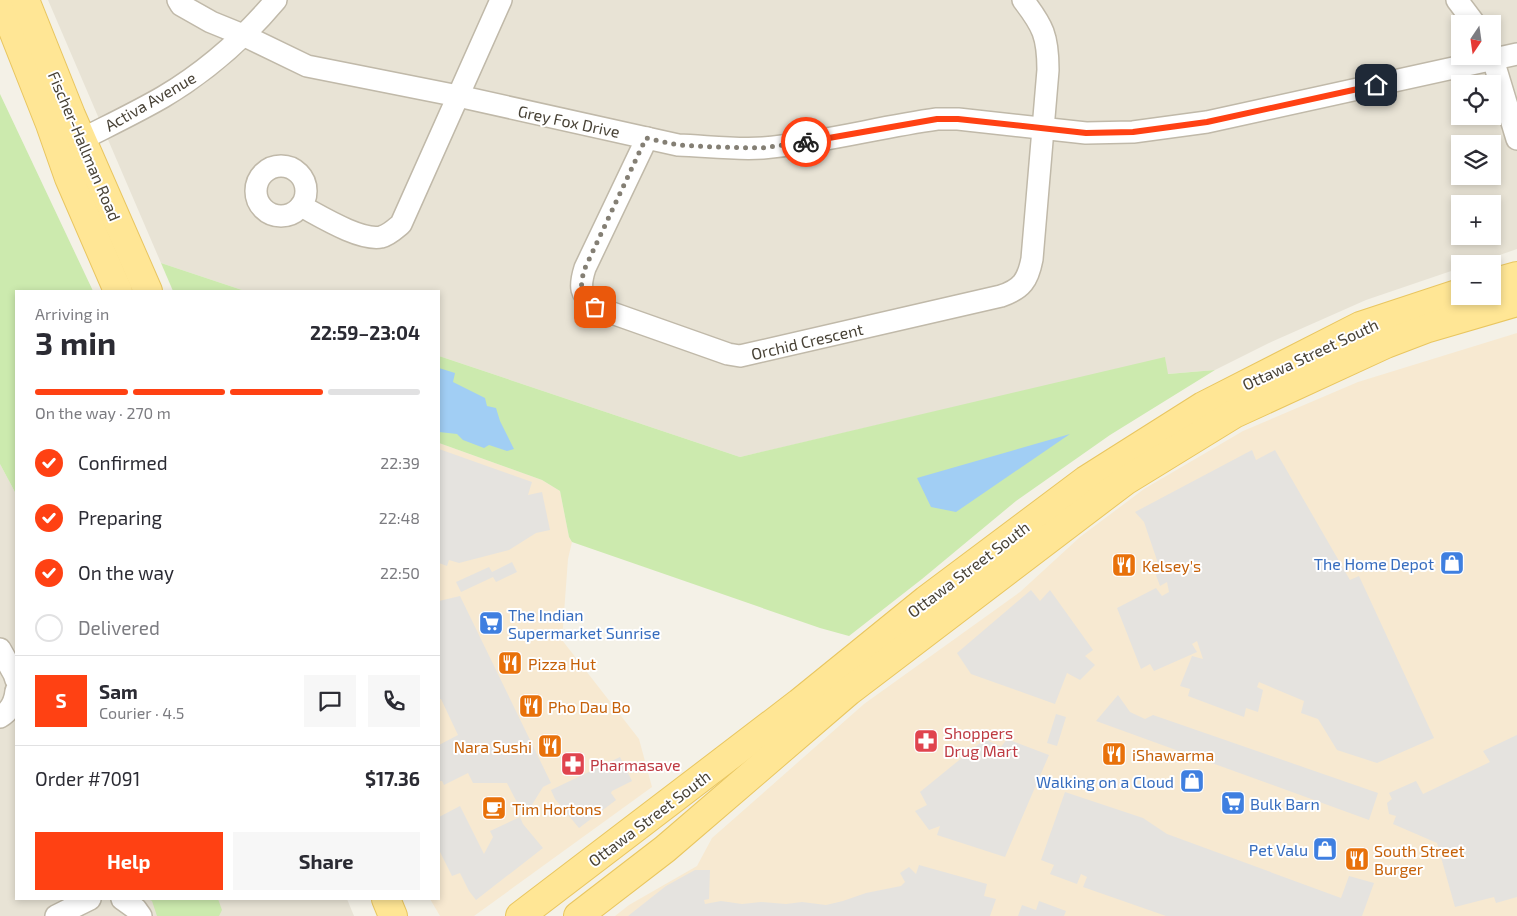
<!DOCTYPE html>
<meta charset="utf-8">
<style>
:root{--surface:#fff;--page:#f7f7f7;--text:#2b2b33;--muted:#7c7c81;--line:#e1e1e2;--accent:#ff4113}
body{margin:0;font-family:"Exo 2",sans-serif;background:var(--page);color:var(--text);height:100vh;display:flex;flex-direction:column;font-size:19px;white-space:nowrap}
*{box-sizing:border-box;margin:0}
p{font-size:16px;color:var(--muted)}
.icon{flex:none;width:28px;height:28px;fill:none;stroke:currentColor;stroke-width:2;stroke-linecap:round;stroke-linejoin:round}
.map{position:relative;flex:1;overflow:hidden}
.panel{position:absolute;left:15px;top:290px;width:425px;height:610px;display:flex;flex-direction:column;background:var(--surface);border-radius:0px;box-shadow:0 2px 8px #0003}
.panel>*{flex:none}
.needle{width:32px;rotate:193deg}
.controls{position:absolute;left:1451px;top:15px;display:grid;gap:10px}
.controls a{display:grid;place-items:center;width:50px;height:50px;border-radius:0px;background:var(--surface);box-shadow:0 2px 8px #0003;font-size:25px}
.pin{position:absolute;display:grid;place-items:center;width:42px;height:42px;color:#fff;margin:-21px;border-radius:10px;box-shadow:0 2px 8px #0006}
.courier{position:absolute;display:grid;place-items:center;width:50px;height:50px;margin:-25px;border:4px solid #ff4113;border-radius:50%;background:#fff;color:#222;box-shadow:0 1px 6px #0007}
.summary em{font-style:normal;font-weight:700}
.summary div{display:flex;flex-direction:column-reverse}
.summary{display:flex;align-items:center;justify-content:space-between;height:85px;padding:0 20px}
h1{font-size:32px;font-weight:700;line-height:38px}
.bar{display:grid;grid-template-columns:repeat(4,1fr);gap:8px 5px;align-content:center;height:60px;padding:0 20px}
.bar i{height:6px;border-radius:4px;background:var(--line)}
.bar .current{background:var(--accent)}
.bar p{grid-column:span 4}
.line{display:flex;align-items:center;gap:12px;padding:0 20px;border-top:1px solid var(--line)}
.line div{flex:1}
.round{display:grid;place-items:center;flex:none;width:52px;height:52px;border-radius:0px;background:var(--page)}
ol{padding:0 20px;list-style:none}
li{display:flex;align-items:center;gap:15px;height:55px}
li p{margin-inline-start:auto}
li .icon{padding:5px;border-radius:50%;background:var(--accent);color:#fff;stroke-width:4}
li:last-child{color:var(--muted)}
li i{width:28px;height:28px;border:2px solid var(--line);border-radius:50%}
.primary-button{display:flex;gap:10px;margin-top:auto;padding:10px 20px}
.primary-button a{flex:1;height:58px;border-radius:0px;background:var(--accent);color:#fff;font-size:20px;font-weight:700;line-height:58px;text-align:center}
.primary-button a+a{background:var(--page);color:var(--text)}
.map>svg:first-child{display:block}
</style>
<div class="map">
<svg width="1517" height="916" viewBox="0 0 1517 916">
<rect width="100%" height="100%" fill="#f4f1e7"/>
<g fill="#e8e3d5" fill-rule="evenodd">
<path d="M48,0H1517V249L1474,264H1460V268L1366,300L1269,343L1215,370L1167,374L1165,358L740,457L439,356V291H245L161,263ZM1460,24H1492V56H1460ZM1460,84H1492V116H1460ZM1460,144H1492V176H1460ZM1460,204H1492V236H1460Z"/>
<polygon points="0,464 16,494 16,899 347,899 354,916 0,916"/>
</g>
<g fill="#f7e9d1">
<polygon points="1517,333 1517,916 615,916 629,905 697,866 712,838 864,704 1020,592 1080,537 1144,489 1243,431 1358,382"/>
<polygon points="439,443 542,480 560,491 569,537 572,542 568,559 562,640 639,739 652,787 474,916 440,916 430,899 439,899"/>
</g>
<g fill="#cceaae">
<polygon points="0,94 93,291 16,291 16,494 0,464"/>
<polygon points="161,263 245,291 173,291"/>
<polygon points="439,356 740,457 1165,357 1168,374 1215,370 1110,435 1016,501 922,579 849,636 820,628 572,542 569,537 560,491 542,480 439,443"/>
<polygon points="148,899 218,899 222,910 219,916 157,916 152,901"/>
</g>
<g fill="#e5e3df">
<polygon points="439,449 532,482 528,495 542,492 550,530 536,533 509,550 459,563 449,560 447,566 439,563"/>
<polygon points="1252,450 1256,460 1275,450 1350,580 1359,576 1434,738 1377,763 1337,750 1318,719 1301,713 1304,701 1259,682 1257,687 1263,690 1258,712 1246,708 1244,717 1188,696 1190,689 1180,686 1192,656 1203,659 1197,641 1192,644 1197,652 1154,671 1150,664 1141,669 1117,608 1156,588 1162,596 1169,592 1167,582 1160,586 1156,575 1161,572 1144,522 1135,512"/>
<polygon points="512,562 517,572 496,582 493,577 461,592 456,582 489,567 492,572"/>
<polygon points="1031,590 1040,601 1050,590 1093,650 1085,656 1095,665 1080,680 1067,673 1055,704 971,674 957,653"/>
<polygon points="460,596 551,783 543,787 530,808 522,812 507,783 473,783 468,773 444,785 442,781 439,781 439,745 458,735 441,699 439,699 439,601"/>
<polygon points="1118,695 1130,712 1145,719 1153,715 1378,793 1369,820 1096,721"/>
<polygon points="1056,714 1066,717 1057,746 1047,743"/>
<polygon points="1517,735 1517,897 1496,903 1494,897 1455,907 1437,843 1393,824 1396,816 1389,814 1387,803 1392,799 1389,793 1416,781 1423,794 1490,762 1483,751"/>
<polygon points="985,739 1001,747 1007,739 1049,755 1005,857 937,835 940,826 929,830 915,811 927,805 920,792"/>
<polygon points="620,757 632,781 612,791 611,793 616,800 579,828 555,799 551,790"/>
<polygon points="1065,792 1143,818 1167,834 1341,898 1349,876 1374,883 1362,916 1166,916 1083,887 1087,877 1081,874 1077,884 1050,874 1054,865 1041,860"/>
<polygon points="460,806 484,854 493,837 490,831 520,817 523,824 543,848 476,900 469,891 460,873 452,876 439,850 439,817"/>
<polygon points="919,865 987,884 984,896 996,899 990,916 628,916 666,886 695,870 710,870 709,899 704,900 705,904 721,901 742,904 761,902 786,904 802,902 826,905 843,901 866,893 901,886 905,882 900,873 909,867 916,874"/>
<polygon points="1039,901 1066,911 1064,916 1018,916 1022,905 1036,910"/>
</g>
<g fill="#a1cef4">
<polygon points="439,368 455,373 453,382 485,398 487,406 496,408 500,421 514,449 507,451 489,445 484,448 463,440 457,434 439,432"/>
<polygon points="1070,434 956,512 931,507 917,478"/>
</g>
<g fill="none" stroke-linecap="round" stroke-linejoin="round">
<defs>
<g id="minor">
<path d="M178,0L181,5L211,22L243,35L307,66L458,96L678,145C706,146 735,150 763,148C821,143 879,127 937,119H958L1086,133L1133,132L1207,122L1517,54"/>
<polyline points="1457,0 1475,24"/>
<polyline points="1492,56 1517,139"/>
<path d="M647,138L585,268C579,287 580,294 595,307L728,354L740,356L1001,296C1022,289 1028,280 1032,259L1048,70C1048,36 1043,26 1023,0"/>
<path d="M67,147C99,130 132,115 163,97C205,72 244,38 276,0"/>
<circle cx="281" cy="191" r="25"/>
<path d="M301,206C320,216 360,241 381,237C389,235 395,229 401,224L501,0"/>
<polyline points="0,649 14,674 16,680"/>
<path d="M0,717C9,712 15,702 16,691"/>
<polyline points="122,899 136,909 141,916"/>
<polyline points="56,916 90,899"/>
</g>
<g id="major">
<polyline points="1,0 50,124 69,178 118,291"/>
<polyline points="25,0 71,115 148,291"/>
<polyline points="1492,283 1517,276"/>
<polyline points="386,899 393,916"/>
<polyline points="520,916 799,703 926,600 1086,480 1203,406 1360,326 1460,293"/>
<polyline points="578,916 665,849 849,691 1125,481 1234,414 1386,344 1428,328 1517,302"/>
</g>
</defs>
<use href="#minor" stroke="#c0b9a9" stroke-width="24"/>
<use href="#major" stroke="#e9c660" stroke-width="30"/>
<use href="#minor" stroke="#fff" stroke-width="21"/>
<use href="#major" stroke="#ffe695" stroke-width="28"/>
</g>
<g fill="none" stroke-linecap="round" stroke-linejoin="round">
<path stroke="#847f74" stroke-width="5" stroke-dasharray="0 9" d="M595,307C580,294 579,287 585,268L646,138L678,145L713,147L762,148L806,142"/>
<polyline stroke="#ff4113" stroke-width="6" points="806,142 937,119 958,119 1086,133 1133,132 1207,122 1376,85"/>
</g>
<defs>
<symbol id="shop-square" viewBox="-11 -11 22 22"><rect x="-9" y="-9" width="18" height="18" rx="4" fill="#3f7fe0" stroke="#fff"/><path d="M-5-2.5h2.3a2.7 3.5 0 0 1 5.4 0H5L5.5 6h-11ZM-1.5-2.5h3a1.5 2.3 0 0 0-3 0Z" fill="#fff"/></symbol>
<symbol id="restaurant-square" viewBox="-11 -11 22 22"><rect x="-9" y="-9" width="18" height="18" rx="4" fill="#e8710a" stroke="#fff"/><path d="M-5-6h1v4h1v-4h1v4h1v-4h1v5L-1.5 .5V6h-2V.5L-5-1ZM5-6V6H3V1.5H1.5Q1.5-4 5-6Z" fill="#fff"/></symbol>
<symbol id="supermarket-square" viewBox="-11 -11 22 22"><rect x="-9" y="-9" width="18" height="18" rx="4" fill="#3f7fe0" stroke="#fff"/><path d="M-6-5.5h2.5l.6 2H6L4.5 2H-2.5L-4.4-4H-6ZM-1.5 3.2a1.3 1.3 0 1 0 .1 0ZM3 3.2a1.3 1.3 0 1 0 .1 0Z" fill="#fff"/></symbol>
<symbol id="pharmacy-square" viewBox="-11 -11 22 22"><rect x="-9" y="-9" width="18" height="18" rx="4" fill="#e0444e" stroke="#fff"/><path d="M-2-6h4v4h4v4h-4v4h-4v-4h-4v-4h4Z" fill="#fff"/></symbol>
<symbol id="cafe-square" viewBox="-11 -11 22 22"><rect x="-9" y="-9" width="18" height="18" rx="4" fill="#e8710a" stroke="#fff"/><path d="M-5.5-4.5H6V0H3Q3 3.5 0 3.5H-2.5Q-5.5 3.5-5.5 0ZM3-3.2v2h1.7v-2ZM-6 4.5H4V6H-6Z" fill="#fff"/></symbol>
</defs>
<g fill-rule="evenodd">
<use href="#shop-square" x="1438" y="549" width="28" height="28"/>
<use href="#restaurant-square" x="1110" y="551" width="28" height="28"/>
<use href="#supermarket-square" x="477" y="609" width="28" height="28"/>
<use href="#restaurant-square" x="496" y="649" width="28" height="28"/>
<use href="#restaurant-square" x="517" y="692" width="28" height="28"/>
<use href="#pharmacy-square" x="912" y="727" width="28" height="28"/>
<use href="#restaurant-square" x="536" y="732" width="28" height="28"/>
<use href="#restaurant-square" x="1100" y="740" width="28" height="28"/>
<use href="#pharmacy-square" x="559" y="750" width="28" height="28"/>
<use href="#shop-square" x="1178" y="767" width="28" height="28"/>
<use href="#supermarket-square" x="1219" y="789" width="28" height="28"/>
<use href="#cafe-square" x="480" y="794" width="28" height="28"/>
<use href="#shop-square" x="1311" y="835" width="28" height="28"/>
<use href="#restaurant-square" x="1343" y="845" width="28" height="28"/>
</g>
<g text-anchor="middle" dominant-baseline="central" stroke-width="4" stroke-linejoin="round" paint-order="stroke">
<g font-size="16" fill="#484236" stroke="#fff">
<text transform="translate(150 101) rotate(-30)">Activa Avenue</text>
<text transform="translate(569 121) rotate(12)">Grey Fox Drive</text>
<text transform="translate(85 146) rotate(67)">Fischer-Hallman Road</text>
<text transform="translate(807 341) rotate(-13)">Orchid Crescent</text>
<text transform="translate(1310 354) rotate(-25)">Ottawa Street South</text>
<text transform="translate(968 569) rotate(-37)">Ottawa Street South</text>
<text transform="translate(649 818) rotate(-37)">Ottawa Street South</text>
</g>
<g font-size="16" fill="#366cbe" stroke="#fff" text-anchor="end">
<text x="1434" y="563">The Home Depot</text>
<text x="508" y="614" text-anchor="start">The Indian<tspan x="508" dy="18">Supermarket Sunrise</tspan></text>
<text x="1174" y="781">Walking on a Cloud</text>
<text x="1250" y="803" text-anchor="start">Bulk Barn</text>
<text x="1308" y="849">Pet Valu</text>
</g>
<g font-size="16" fill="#c56008" stroke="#fff" text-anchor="start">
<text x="1142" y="565">Kelsey's</text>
<text x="528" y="663">Pizza Hut</text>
<text x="548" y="706">Pho Dau Bo</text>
<text x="532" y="746" text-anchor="end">Nara Sushi</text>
<text x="1132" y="754">iShawarma</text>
<text x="512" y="808">Tim Hortons</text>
<text x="1374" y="850">South Street<tspan x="1374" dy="18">Burger</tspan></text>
</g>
<g font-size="16" fill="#be3a42" stroke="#fff" text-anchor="start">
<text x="944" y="732">Shoppers<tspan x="944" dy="18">Drug Mart</tspan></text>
<text x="590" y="764">Pharmasave</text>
</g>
</g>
</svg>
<div class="controls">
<a><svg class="needle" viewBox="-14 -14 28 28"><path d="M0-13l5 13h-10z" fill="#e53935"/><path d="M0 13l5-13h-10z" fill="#7c7c81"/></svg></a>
<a><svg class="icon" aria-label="locate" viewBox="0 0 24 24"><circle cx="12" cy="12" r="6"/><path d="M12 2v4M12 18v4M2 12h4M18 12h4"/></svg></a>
<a><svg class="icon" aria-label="layers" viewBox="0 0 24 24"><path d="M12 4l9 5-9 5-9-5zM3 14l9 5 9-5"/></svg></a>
<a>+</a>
<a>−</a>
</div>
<div class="pin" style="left:595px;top:307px;background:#ea580c"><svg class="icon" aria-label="bag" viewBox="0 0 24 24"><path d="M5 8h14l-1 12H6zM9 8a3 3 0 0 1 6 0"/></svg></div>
<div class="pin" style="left:1376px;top:85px;background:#1f2937"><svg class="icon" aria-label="home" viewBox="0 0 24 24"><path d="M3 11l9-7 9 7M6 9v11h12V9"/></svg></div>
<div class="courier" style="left:806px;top:142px"><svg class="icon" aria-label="bike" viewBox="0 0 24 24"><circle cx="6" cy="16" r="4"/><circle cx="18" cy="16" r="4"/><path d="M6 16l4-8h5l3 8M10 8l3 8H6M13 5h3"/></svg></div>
<section class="panel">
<div class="summary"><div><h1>3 min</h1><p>Arriving in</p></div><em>22:59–23:04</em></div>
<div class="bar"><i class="current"></i><i class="current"></i><i class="current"></i><i></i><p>On the way · 270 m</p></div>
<ol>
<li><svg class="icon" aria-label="check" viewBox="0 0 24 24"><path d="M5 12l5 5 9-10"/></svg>Confirmed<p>22:39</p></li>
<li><svg class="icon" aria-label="check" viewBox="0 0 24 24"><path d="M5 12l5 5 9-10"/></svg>Preparing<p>22:48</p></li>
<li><svg class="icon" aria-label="check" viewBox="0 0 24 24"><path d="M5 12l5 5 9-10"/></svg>On the way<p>22:50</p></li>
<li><i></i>Delivered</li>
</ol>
<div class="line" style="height:90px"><b class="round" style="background:var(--accent);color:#fff">S</b><div><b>Sam</b><p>Courier · 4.5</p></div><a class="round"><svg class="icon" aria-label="chat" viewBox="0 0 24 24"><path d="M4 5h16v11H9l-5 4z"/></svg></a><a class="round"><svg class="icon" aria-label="phone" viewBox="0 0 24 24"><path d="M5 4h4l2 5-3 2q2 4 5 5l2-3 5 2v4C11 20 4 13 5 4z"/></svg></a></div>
<div class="line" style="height:65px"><div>Order #7091</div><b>$17.36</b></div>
<div class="primary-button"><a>Help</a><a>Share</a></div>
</section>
</div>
